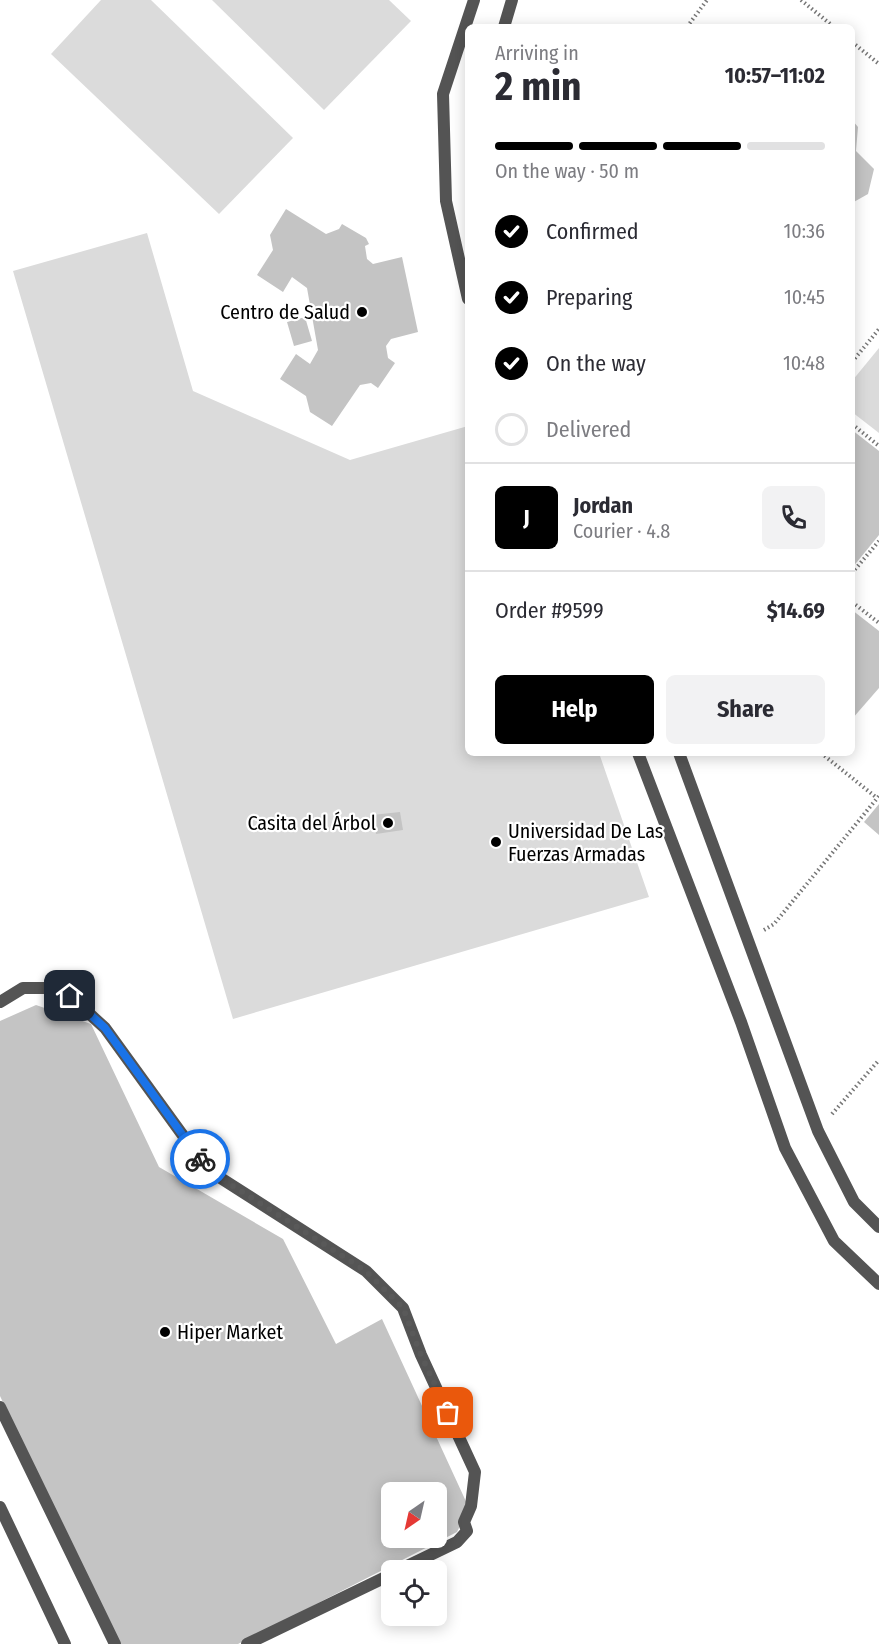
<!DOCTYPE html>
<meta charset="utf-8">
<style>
:root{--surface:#fff;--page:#f2f2f3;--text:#2b2b33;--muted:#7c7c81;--line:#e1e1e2;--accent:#000}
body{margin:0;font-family:"Fira Sans Condensed",sans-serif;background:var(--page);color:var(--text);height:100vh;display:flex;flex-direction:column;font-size:22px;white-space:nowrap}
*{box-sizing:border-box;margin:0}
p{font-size:20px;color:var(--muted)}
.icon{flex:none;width:33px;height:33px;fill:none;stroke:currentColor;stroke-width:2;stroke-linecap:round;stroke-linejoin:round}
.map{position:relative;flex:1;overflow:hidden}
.drawer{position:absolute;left:465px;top:24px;width:390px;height:732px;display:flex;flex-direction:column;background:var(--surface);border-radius:9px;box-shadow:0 3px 15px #0003}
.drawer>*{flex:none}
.needle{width:39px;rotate:214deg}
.buttons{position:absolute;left:381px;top:1482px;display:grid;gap:12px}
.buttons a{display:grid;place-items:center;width:66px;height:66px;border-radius:9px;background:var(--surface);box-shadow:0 3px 15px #0003;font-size:30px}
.pin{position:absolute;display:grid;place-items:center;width:51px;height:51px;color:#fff;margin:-26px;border-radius:12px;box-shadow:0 3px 9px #0006}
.courier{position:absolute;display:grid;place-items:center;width:60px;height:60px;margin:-30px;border:4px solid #1a73e8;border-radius:50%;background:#fff;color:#222;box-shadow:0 2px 8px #0007}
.headline em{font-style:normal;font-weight:700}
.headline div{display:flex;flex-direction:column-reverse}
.headline{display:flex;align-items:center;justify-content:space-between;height:102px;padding:0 30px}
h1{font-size:39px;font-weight:700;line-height:45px}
.bar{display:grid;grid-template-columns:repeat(4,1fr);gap:9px 6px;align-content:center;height:72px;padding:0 30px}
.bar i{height:8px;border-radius:4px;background:var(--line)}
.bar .selected{background:var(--accent)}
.bar p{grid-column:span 4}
.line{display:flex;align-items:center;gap:15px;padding:0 30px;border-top:2px solid var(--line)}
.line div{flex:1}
.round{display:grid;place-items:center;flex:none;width:63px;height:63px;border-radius:9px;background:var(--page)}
ol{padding:0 30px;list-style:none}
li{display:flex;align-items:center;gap:18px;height:66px}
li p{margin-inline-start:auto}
li .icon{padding:6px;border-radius:50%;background:var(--accent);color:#fff;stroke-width:4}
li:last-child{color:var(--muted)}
li i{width:33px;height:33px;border:3px solid var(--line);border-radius:50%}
.action{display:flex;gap:12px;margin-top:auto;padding:12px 30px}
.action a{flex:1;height:69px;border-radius:9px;background:var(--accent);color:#fff;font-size:24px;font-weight:700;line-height:69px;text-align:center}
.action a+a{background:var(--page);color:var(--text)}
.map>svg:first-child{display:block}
</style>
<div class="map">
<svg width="879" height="1644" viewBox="0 0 879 1644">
<rect width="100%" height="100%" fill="#fff"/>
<g fill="#dbdbdb">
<polygon points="101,0 151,0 293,138 219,214 51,54"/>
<polygon points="212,0 389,0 411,21 324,110"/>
<polygon points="147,233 193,391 350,460 468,426 468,753 599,753 649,897 233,1019 13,271"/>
<polygon points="879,348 879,433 852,412 852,381"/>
</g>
<g fill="#c4c4c4" fill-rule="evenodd">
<polygon points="852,120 858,127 856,151 874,169 868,194 852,203"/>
<polygon points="286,209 326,234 339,229 342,224 366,238 369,244 365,246 367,259 373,264 402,257 418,332 391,339 386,346 388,358 395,363 378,388 371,383 360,385 332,426 310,412 306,396 280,379 296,354 310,364 318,350 307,288 292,277 283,292 257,275 273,250 270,235"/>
<polygon points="305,317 312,341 294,346 287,322"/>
<polygon points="852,430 879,451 879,535 852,568"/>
<polygon points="852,610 879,631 879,688 852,719"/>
<polygon points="879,804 879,835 864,822"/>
<polygon points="400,812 403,830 376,834 372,815"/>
<path d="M36,1005L91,1024L159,1167L283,1239L336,1344L382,1319L469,1508L457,1532L238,1644H118L0,1396V1021ZM392,1492H436V1538H392Z"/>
</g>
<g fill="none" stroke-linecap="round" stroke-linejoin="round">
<g stroke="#767676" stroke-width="4" stroke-dasharray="1.5 3" stroke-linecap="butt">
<polyline points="801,0 834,27"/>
<polyline points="687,27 707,0"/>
<polyline points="852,42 879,64"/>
<polyline points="852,362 879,329"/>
<polyline points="852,424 879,446"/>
<polyline points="852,573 879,541"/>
<polyline points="852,602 879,623"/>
<polyline points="821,753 877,798"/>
<polyline points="764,930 774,924 879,796"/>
<polyline points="832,1114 879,1060"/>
</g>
<g stroke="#545454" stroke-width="12">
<polyline points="504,27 512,0"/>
<polyline points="468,299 446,201 443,94 474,0"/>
<polyline points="638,753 741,1022 785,1148 834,1241 879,1284"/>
<polyline points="679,753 818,1131 854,1202 879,1227"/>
<polyline points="0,1002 23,988 51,988 70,996 105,1028 208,1170 366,1271 403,1308 421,1355 475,1472 471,1506 464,1522 467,1531 457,1542 399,1570"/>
<polyline points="0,1407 115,1644"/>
<polyline points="0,1507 65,1644"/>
<polyline points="247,1644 392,1574"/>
</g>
</g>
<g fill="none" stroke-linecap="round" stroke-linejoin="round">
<polyline stroke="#595959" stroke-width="6" stroke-dasharray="0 10.8" points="200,1159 208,1170 366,1271 403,1308 421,1355 448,1413"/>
<polyline stroke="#1a73e8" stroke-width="8" points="70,996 105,1028 200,1159"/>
</g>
<g fill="#000" stroke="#fff" stroke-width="2">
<circle cx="362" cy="312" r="6"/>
<circle cx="388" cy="823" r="6"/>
<circle cx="496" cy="842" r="6"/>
<circle cx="165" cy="1332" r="6"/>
</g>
<g text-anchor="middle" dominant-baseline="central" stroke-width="4.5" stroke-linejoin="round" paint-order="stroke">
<g font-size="20" fill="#000" stroke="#fff" text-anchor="end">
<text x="350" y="312">Centro de Salud</text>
<text x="376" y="823">Casita del Árbol</text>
<text x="508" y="831" text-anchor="start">Universidad De Las<tspan x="508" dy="23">Fuerzas Armadas</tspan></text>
<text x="177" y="1332" text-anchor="start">Hiper Market</text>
</g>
</g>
</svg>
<div class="buttons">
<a><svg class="needle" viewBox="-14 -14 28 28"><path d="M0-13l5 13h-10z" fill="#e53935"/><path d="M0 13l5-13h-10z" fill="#7c7c81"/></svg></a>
<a><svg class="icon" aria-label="locate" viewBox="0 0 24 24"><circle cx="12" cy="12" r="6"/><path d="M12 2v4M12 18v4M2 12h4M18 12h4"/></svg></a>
</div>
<div class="pin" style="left:448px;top:1413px;background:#ea580c"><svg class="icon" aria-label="bag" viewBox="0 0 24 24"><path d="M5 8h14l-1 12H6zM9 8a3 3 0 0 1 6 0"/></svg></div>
<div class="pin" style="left:70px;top:996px;background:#1f2937"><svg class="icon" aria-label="home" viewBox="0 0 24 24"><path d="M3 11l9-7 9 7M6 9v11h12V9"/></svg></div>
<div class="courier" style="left:200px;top:1159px"><svg class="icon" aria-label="bike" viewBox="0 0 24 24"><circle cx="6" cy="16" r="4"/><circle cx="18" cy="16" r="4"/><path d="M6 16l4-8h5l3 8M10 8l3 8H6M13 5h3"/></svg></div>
<section class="drawer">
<div class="headline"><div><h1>2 min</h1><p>Arriving in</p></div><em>10:57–11:02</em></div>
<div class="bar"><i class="selected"></i><i class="selected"></i><i class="selected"></i><i></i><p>On the way · 50 m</p></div>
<ol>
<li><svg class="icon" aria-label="check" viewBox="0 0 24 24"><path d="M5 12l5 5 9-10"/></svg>Confirmed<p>10:36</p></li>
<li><svg class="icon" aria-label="check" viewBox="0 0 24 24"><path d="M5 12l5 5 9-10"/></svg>Preparing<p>10:45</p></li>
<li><svg class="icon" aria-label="check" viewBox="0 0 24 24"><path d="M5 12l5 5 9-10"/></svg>On the way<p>10:48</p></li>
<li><i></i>Delivered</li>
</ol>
<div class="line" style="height:108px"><b class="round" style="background:var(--accent);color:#fff">J</b><div><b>Jordan</b><p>Courier · 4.8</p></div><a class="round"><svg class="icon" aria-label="phone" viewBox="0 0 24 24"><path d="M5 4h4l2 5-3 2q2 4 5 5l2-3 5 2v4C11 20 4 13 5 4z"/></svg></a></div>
<div class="line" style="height:78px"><div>Order #9599</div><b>$14.69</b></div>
<div class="action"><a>Help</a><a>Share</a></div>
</section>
</div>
